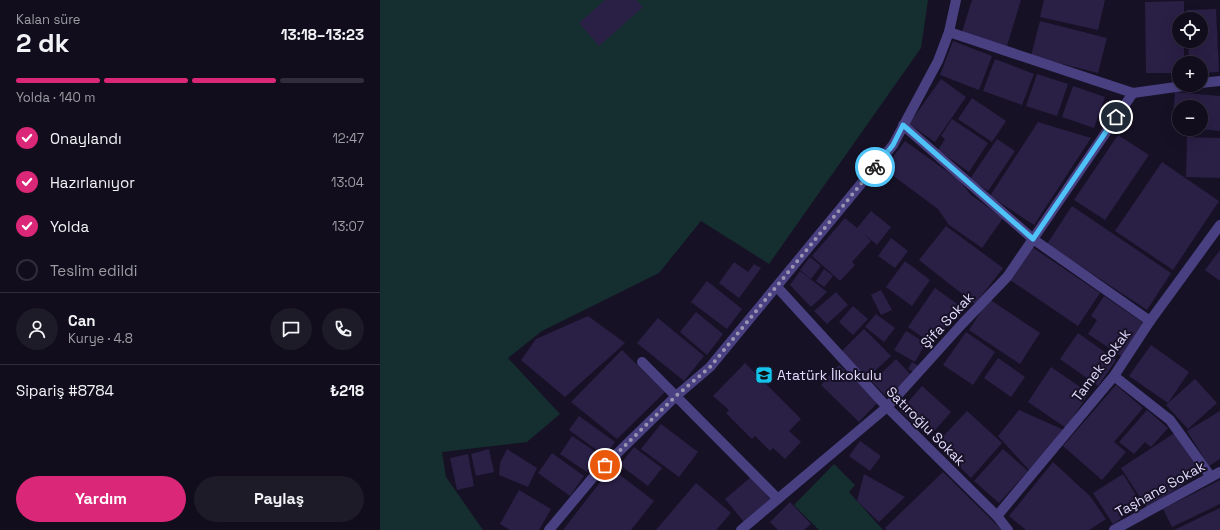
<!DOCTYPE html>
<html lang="tr">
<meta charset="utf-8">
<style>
:root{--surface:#110d1c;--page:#1e1b29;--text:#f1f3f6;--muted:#9c9ca3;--line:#302d3b;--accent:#db2777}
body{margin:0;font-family:"Space Grotesk",sans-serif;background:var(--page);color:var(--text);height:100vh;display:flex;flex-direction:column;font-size:15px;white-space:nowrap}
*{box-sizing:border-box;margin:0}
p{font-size:13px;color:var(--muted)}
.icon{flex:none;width:22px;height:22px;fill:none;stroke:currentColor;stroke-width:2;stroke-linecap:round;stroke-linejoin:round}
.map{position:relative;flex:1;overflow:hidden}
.details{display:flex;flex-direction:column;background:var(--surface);width:380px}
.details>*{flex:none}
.fabs{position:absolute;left:792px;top:12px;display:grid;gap:8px}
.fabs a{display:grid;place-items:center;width:36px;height:36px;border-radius:50%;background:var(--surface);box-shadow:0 4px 16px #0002,0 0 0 1px var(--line);font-size:20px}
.pin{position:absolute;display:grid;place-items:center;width:34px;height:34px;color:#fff;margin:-17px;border:2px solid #fff;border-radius:50%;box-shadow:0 1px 4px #0007}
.courier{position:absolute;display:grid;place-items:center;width:40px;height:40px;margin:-20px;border:3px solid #4fc3f7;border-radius:50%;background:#fff;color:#222;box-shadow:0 1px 5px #0007}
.overview em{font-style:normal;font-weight:800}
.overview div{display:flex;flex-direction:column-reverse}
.overview{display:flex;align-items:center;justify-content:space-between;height:68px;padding:0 16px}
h1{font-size:26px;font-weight:800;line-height:30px}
.bar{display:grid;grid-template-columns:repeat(4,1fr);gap:6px 4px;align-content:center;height:48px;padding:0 16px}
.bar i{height:5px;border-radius:3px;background:var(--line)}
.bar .active{background:var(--accent)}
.bar p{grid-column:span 4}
.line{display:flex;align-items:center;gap:10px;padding:0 16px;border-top:1px solid var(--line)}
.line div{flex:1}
.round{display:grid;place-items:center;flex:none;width:42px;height:42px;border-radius:21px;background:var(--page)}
ol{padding:0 16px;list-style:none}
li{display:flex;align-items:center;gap:12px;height:44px}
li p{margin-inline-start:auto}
li .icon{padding:4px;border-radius:50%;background:var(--accent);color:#fff;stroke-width:4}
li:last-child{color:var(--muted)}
li i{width:22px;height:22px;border:2px solid var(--line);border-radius:50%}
.button{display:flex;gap:8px;margin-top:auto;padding:8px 16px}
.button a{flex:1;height:46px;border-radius:24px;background:var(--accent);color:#fff;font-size:16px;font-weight:800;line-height:46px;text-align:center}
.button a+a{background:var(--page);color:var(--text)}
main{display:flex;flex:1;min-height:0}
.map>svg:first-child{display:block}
</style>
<main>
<section class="details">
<div class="overview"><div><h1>2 dk</h1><p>Kalan süre</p></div><em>13:18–13:23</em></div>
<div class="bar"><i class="active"></i><i class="active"></i><i class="active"></i><i></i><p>Yolda · 140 m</p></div>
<ol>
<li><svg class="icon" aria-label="check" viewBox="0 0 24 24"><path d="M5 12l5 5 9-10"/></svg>Onaylandı<p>12:47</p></li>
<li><svg class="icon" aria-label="check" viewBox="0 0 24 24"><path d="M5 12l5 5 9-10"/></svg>Hazırlanıyor<p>13:04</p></li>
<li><svg class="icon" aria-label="check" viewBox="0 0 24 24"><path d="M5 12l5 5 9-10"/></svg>Yolda<p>13:07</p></li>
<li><i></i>Teslim edildi</li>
</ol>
<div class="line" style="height:72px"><a class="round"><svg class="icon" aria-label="person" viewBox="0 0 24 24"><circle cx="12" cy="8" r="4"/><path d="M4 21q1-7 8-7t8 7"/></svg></a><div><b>Can</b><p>Kurye · 4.8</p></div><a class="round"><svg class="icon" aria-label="chat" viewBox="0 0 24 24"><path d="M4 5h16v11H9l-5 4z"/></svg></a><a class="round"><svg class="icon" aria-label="phone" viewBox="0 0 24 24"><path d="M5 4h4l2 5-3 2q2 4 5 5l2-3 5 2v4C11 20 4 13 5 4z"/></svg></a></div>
<div class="line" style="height:52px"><div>Sipariş #8784</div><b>₺218</b></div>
<div class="button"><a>Yardım</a><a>Paylaş</a></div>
</section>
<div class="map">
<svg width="840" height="530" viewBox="0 0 840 530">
<rect width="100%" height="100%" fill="#171126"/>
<g fill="#152e2f">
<polygon points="0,0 548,0 541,48 389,264 321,221 279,273 162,331 128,358 180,414 147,442 62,452 66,477 103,530 0,530"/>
<polygon points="454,464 475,485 469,492 503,530 439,530 414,505"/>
</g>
<g fill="#2a1f45">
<polygon points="225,0 256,0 263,7 219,46 199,23"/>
<polygon points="592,0 641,0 627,46 582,32"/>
<polygon points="664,0 725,0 718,30 660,17"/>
<polygon points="804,1 804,19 799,19 799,41 804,41 804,63 799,63 799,73 766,73 765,2"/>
<polygon points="836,9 839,72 821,73 821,63 809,63 808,41 821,41 821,19 807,19 807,10"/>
<polygon points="660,21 727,38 718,73 651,56"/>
<polygon points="573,41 612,56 599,90 560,75"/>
<polygon points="615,59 654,74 642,105 603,91"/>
<polygon points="657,74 688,84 677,116 646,106"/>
<polygon points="561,79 586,97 555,142 529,124"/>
<polygon points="693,86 725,97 714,128 682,117"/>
<polygon points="795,92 840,96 840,131 821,129 821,107 799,107 799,128 792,127"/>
<polygon points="592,98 626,121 612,142 578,119"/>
<polygon points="572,119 608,143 589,172 558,150 565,139 561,136"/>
<polygon points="658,122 711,138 654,225 610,196"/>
<polygon points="738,135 769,155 725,220 694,200"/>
<polygon points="807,137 840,138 840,178 806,177"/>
<polygon points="617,139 635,151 608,191 590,179"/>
<polygon points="525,141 579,180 591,195 623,218 602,248 569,225 558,209 504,169"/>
<polygon points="782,162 839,201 793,270 735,231"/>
<polygon points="692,206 791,273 767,310 667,244"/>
<polygon points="491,211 511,227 497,245 484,234 491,241 472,262 475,265 460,281 432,256 465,218 477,228"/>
<polygon points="566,226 623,268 595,304 539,260"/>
<polygon points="511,238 528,251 515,268 498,256"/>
<polygon points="652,247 720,293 698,326 630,280"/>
<polygon points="840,250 840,281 825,270"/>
<polygon points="430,257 441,266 431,279 420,270"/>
<polygon points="525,261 550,280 532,306 506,287"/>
<polygon points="354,262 368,272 374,264 381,268 359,298 339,283"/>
<polygon points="444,269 453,276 444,287 436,281"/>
<polygon points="420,271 447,292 431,307 410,285"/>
<polygon points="327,281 362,309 347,329 311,302"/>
<polygon points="555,288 580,306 560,336 552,330 545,339 528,327"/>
<polygon points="501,290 512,310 501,315 491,295"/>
<polygon points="456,292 468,305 447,324 434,311"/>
<polygon points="724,296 765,324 743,357 708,334 717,320 711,316"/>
<polygon points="609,299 660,333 640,364 589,330"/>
<polygon points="473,306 488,319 473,335 459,322"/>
<polygon points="316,312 343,334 327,355 300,332"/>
<polygon points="496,314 515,328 504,342 485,327"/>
<polygon points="208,316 245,343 185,397 141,360 156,339"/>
<polygon points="278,318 324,356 304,381 257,343"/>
<polygon points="484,329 511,356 487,378 462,351"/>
<polygon points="526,331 546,343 535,362 514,350"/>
<polygon points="586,332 615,352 593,385 563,365"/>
<polygon points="698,333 736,360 718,386 680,359"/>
<polygon points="771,345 809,372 788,403 749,376"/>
<polygon points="242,350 285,392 237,439 191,402"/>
<polygon points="618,358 645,377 631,397 604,378"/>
<polygon points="516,359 532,376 509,399 492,382"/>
<polygon points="532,362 539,366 535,373 528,369"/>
<polygon points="365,363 421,419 409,431 421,442 405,459 393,448 390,451 375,436 372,439 346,413 349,410 333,396"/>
<polygon points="459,365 498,402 479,422 441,385"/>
<polygon points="671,367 709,393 686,428 648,402"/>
<polygon points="815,379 837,403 808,429 786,405"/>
<polygon points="736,385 763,408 734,442 746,452 722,480 683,446"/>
<polygon points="542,386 571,412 549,437 520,411"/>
<polygon points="639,410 684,430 650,471 618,436"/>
<polygon points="767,410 788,428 771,447 765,442 754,454 739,442"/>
<polygon points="587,411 622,443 591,478 556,444"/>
<polygon points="840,411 840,459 829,466 807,431"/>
<polygon points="199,416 235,442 225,456 189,430"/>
<polygon points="281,424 318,452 299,477 261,449"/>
<polygon points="796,432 822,472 767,508 741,468"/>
<polygon points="192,436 219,454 207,472 180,454"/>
<polygon points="480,441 501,456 490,471 469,456"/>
<polygon points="254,447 282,468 268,486 240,465"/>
<polygon points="109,449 114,472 96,476 91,454"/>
<polygon points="127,449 157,468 148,487 119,475 120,463"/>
<polygon points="623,449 648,471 619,503 594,481"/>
<polygon points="172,453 204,476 190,496 158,473"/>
<polygon points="88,454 94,486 77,490 70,458"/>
<polygon points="673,462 710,496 726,519 709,530 646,530 629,516"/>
<polygon points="231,468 274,501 251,530 183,530"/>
<polygon points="563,472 622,530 507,530 505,528"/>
<polygon points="484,474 525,497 499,522 477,501"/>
<polygon points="743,474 762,505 733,524 713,493"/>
<polygon points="371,477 390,499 364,522 345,499"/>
<polygon points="840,480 840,504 792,527 783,509"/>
<polygon points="316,483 351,513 336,530 276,530"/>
<polygon points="139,490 171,509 159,530 130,530 120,524"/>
<polygon points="410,502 431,524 424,530 398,530 390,522"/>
<polygon points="840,508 840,530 794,530"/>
</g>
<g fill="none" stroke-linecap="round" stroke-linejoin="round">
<g stroke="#484081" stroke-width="10">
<polyline points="569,32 753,93 810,85"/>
<polyline points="821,83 840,81"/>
<polyline points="523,125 653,239 770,321"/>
<polyline points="397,287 507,407 617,516 628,530"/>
<polyline points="262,362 398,499"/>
<polyline points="734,376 790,420 831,477"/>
<polyline points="617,516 734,376 770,321 840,225"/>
<polyline points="169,530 215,475 296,396 330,367 513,145 558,61 569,32 576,0"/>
<polyline points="361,530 507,407 582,324 627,277 753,93"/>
<polyline points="734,530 840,472"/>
</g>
</g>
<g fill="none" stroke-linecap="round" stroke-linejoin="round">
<polyline stroke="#9a93b1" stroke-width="4" stroke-dasharray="0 7.2" points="225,465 296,396 330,367 495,167"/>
<polyline stroke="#4fc3f7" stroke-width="5" points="495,167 513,145 523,125 653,239 736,117"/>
</g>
<defs>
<symbol id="school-square" viewBox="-11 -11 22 22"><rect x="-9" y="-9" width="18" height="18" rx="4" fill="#15c4ed" stroke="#171126"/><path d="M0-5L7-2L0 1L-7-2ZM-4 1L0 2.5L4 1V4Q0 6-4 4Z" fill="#111"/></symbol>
</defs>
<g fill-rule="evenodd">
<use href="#school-square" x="374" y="365" width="20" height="20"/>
</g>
<g text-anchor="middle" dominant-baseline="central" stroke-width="4" stroke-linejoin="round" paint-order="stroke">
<g font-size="14" fill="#e0d9fc" stroke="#171126">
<text transform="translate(567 320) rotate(-47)">Şifa Sokak</text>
<text transform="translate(721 365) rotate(-53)">Tamek Sokak</text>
<text transform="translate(546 426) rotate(45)">Satıroğlu Sokak</text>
<text transform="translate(780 489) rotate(-29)">Taşhane Sokak</text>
</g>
<g font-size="14" fill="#e0d9fc" stroke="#171126" text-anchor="start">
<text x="397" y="375">Atatürk İlkokulu</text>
</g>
</g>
</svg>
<div class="fabs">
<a><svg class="icon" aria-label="locate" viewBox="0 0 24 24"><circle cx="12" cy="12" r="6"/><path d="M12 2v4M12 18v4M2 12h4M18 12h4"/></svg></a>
<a>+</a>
<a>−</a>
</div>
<div class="pin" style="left:225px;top:465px;background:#ea580c"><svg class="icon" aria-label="bag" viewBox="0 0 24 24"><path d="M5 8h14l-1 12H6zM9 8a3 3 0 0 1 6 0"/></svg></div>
<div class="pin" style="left:736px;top:117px;background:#1f2937"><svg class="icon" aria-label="home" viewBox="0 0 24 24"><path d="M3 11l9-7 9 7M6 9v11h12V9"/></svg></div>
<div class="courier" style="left:495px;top:167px"><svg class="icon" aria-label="bike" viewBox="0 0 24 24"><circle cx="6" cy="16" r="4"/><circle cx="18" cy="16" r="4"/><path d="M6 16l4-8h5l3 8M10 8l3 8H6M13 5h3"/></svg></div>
</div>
</main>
